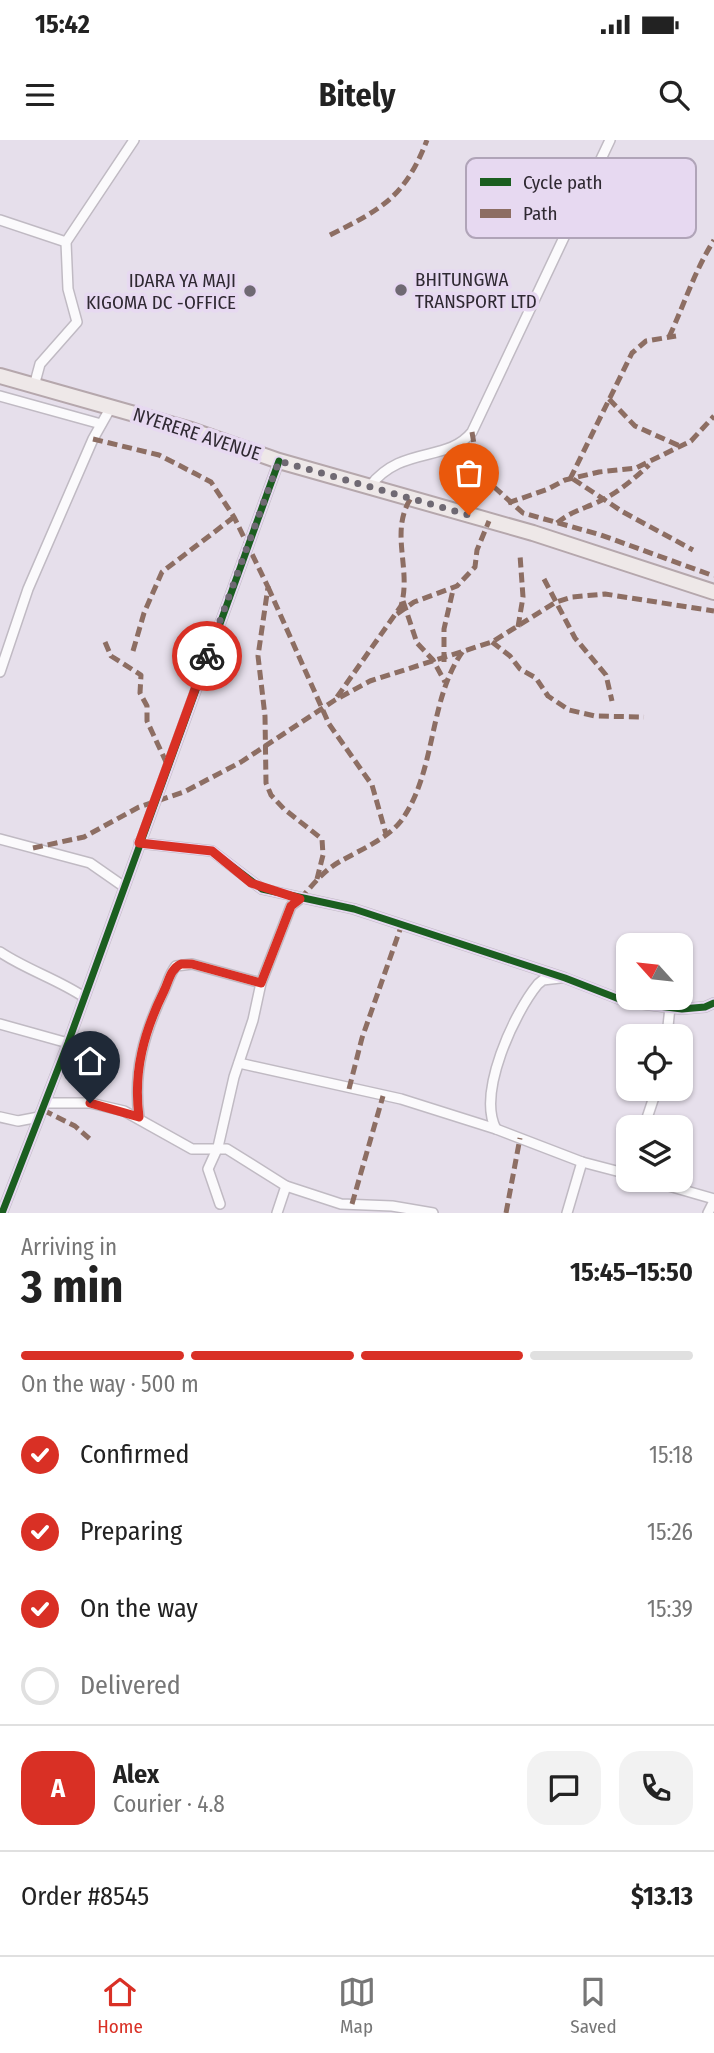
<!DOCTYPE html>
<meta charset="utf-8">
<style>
:root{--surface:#fff;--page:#f2f2f2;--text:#222;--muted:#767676;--line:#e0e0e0;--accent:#d93025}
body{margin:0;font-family:"Fira Sans Condensed",sans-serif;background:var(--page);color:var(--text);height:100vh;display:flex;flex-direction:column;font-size:26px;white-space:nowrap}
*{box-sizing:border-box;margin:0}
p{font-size:23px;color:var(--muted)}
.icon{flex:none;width:38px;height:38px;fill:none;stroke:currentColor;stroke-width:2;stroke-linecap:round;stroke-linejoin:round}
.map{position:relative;height:1073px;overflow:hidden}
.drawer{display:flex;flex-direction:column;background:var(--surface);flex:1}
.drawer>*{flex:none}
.needle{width:46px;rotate:297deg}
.tools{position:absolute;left:616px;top:793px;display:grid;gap:14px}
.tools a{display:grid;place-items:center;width:77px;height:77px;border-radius:14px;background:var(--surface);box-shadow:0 2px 5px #0004;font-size:35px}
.pin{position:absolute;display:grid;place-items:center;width:60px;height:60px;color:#fff;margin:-72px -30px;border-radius:50% 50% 50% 0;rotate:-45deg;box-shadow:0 0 7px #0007}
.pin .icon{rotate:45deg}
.courier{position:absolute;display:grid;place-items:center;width:70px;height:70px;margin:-35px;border:5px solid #d93025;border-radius:50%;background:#fff;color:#222;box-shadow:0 2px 9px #0007}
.overview em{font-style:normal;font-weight:700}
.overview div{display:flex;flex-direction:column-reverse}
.overview{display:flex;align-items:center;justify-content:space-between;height:119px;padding:0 21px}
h1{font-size:46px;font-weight:700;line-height:52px}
.bar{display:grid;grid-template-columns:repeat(4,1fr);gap:10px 7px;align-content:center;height:84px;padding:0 21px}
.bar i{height:9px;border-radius:5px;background:var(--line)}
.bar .on{background:var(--accent)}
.bar p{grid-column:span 4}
.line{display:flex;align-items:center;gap:18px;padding:0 21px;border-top:2px solid var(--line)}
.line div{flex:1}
.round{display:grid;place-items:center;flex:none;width:74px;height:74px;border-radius:21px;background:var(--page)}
ol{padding:0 21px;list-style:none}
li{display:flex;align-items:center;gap:21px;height:77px}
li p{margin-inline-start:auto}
li .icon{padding:7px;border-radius:50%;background:var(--accent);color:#fff;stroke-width:4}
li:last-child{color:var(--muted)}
li i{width:38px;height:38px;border:4px solid var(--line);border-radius:50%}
.status{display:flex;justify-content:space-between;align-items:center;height:49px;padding:0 35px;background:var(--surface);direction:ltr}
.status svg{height:19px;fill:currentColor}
header{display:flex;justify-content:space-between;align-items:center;height:91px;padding:0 21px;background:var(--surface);font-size:32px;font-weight:700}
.tabs{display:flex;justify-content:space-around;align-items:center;height:98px;border-top:2px solid var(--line);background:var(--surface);font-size:19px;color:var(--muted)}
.tabs a{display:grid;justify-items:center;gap:4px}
.tabs .on{color:var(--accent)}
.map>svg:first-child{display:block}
</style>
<div class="status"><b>15:42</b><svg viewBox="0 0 49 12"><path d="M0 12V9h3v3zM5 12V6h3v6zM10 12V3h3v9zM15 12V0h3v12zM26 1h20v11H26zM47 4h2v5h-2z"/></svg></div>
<header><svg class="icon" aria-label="menu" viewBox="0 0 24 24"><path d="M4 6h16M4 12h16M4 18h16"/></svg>Bitely<svg class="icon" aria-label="search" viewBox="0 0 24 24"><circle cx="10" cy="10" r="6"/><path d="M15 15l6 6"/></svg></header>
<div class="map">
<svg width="714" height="1073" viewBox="0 0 714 1073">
<rect width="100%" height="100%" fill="#e6dfeb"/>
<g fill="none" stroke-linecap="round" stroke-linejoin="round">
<defs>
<g id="minor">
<polyline points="0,80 66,102"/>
<polyline points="34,246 40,224 77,182 68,149 66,102 134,0"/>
<polyline points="0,256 101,284"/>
<path d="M370,346C402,305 447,323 472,292L610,0"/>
<polyline points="0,532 28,449 93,299 111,267"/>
<polyline points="0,699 90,723 123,746"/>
<polyline points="139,703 212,711 262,749 354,769 565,838 627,862 682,869 705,867 714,863"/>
<path d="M0,812C27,830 57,839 84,857"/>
<polyline points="0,884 68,903"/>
<polyline points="667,896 670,867"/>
<polyline points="239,923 401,959 496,989 582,1022 628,1034"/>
<polyline points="46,963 90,963 124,971 192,1009 227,1009 286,1046 341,1064 392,1066 433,1073"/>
<polyline points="0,977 18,981 39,977"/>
<path d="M139,977C133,931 144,893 164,851C168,842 170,833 176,826L192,824L261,843"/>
<polyline points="644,987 657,948"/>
<path d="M496,989C477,953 514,873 538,844L543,840L560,838"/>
<polyline points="648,1040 714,1059"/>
<polyline points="220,1064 208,1029 218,1007 234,937 253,880 261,843 291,766 300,759"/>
<polyline points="2,1073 68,903 279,321"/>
<polyline points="277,1073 286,1046"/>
<polyline points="567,1073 582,1022"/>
<polyline points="708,1073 714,1061"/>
</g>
<polyline id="primary" points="0,236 191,290 279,321 533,393 714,452"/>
</defs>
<use href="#minor" stroke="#c0bac3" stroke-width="12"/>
<use href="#primary" stroke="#b5a7ac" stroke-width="18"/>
<use href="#minor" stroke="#fbfafc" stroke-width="9"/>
<use href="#primary" stroke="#eee8e8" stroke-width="14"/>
<g stroke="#8d6e63" stroke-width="5" stroke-dasharray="10 5" stroke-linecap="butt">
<path d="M330,95C382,69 405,57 427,0"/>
<path d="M669,197C685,163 693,134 714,100"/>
<polyline points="609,259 635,286 682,307"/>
<polyline points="472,292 475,310 493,346 523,373 601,395 714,436"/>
<polyline points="93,299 159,315 196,334 211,342 234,377 268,447 258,516 265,576 266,643 271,655 284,669 322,699 323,715 317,739"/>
<polyline points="570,339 632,213 646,201 676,196"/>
<polyline points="573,339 623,372 693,410"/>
<polyline points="508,363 548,349 565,340 599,332 636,328 691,301 714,276"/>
<path d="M557,383C570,372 583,369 598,362C616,354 634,339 649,325"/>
<polyline points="544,439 575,498 606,535 612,561"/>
<polyline points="268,447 329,584 372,645 386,694"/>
<polyline points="403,461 417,503 433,520 445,542"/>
<polyline points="397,474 414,462 457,446 475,427 477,410 489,381"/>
<polyline points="518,487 523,457 520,415"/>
<polyline points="105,502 111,516 141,535 140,553 147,566 147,581 167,624"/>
<polyline points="492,502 510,516 520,529 536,538 548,556 569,570 595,576 644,577"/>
<polyline points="133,511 144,473 162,432 234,377"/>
<polyline points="444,522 444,489 453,450"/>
<path d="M337,557L401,466C412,429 389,392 411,358"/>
<polyline points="33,708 84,697 139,667 184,652 241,622 335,560 370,541 492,502 556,462 572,457 605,454 714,471"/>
<path d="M300,759C312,746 323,731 339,722C358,711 387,699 401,681C437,631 428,560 463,511"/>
<polyline points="349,949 362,898 402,784"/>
<polyline points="43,970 75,986 92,1001"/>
<polyline points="352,1064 383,956"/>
<polyline points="506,1073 520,998"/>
</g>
<defs>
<g id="cycleway">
<polyline points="139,703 212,711 262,749 354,769 565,838 627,862 682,869 705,867 714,863"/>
<polyline points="2,1073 68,903 279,321"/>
</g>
</defs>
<use href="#cycleway" stroke="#e7d9f1" stroke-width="11"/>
<use href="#cycleway" stroke="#1b5e20" stroke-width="7"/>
</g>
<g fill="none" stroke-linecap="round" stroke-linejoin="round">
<polyline stroke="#6f6973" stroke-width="7" stroke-dasharray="0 12.6" points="207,516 279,321 469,375"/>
<path stroke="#d93025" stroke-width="9" d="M90,963L139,977C133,931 144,892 164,851C169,841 170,829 181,824H192L261,843L291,766L300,759L251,743L212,711L139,703L207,516"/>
</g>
<g fill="#6f6973" stroke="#e7d9f1" stroke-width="2.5">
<circle cx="401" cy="150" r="7"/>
<circle cx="250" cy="151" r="7"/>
</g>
<g text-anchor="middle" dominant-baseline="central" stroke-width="7" stroke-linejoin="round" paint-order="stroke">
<g font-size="19" fill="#2f2932" stroke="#e7d9f1" text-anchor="start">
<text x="415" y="139">BHITUNGWA<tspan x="415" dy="22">TRANSPORT LTD</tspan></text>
<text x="236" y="140" text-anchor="end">IDARA YA MAJI<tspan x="236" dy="22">KIGOMA DC -OFFICE</tspan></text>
</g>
<g font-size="19" fill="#2f2932" stroke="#e7d9f1">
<text transform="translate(197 294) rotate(18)">NYERERE AVENUE</text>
</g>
</g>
<rect x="466" y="18" width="230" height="80" rx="10" fill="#e7d9f1" stroke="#b0a4b8" stroke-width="2"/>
<rect x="480" y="38" width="31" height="8" fill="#1b5e20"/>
<rect x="480" y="69" width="31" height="9" fill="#8d6e63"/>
<g font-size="19" fill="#2f2932">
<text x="523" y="49">Cycle path</text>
<text x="523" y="80">Path</text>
</g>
</svg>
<div class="tools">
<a><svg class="needle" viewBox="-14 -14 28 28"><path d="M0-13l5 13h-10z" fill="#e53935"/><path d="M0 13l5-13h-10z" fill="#767676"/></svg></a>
<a><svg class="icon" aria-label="locate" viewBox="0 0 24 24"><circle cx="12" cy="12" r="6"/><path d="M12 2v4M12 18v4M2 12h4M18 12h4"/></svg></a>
<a><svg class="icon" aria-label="layers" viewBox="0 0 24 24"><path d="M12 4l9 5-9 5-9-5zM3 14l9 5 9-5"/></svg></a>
</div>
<div class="pin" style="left:469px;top:375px;background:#ea580c"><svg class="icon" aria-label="bag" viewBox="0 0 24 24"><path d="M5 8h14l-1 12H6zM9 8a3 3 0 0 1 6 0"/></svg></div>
<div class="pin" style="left:90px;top:963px;background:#1f2937"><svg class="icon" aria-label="home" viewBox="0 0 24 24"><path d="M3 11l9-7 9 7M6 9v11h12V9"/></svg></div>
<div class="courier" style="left:207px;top:516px"><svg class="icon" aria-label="bike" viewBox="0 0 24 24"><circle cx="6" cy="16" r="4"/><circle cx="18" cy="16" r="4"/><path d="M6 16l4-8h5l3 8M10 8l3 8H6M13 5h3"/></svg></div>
</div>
<section class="drawer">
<div class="overview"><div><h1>3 min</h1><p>Arriving in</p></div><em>15:45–15:50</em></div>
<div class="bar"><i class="on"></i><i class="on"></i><i class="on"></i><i></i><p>On the way · 500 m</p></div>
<ol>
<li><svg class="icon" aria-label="check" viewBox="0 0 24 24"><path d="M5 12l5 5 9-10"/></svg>Confirmed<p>15:18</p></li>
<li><svg class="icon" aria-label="check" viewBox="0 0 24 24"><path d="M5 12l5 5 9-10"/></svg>Preparing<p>15:26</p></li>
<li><svg class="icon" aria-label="check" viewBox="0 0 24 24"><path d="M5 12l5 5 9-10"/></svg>On the way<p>15:39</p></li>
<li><i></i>Delivered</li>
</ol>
<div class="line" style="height:126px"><b class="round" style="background:var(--accent);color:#fff">A</b><div><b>Alex</b><p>Courier · 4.8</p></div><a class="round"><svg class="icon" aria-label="chat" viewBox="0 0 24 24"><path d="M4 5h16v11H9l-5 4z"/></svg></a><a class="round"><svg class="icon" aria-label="phone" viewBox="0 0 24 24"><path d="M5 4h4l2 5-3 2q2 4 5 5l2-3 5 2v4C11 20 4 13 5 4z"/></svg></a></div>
<div class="line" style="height:91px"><div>Order #8545</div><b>$13.13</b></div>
</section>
<nav class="tabs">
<a class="on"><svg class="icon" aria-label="home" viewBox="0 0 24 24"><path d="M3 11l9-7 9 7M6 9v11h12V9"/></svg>Home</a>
<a><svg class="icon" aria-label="map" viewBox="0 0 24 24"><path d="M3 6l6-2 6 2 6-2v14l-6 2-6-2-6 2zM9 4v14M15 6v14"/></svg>Map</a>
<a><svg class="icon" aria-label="saved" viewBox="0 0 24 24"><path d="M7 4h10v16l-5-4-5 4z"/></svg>Saved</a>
</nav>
